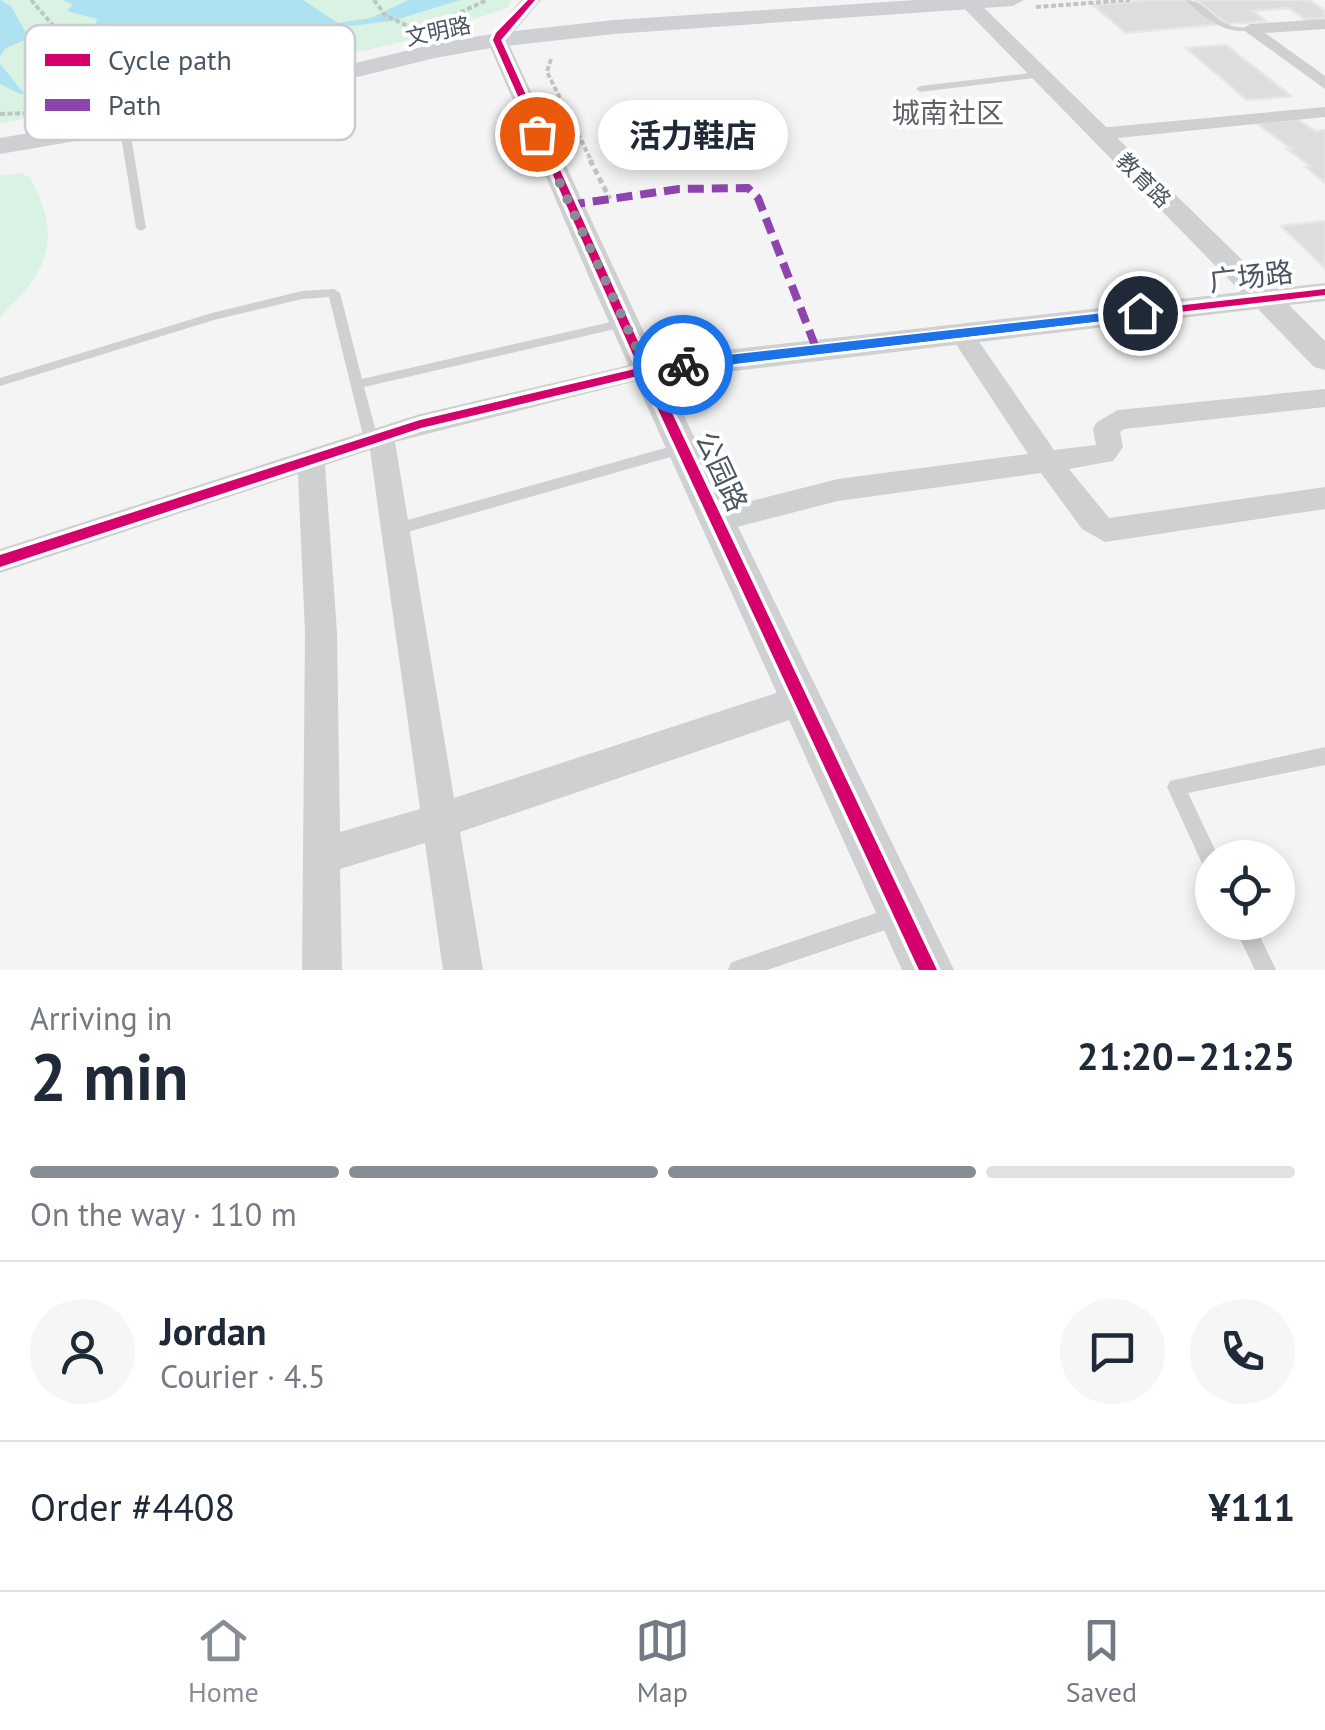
<!DOCTYPE html>
<meta charset="utf-8">
<style>
:root{--surface:#fff;--page:#f6f6f7;--text:#1f2937;--muted:#747a83;--line:#e0e1e3;--accent:#868d94}
body{margin:0;font-family:"PT Sans","Noto Sans SC",sans-serif;background:var(--page);color:var(--text);height:100vh;display:flex;flex-direction:column;font-size:38px;white-space:nowrap}
*{box-sizing:border-box;margin:0}
p{font-size:32px;color:var(--muted)}
.icon{flex:none;width:55px;height:55px;fill:none;stroke:currentColor;stroke-width:2;stroke-linecap:round;stroke-linejoin:round}
.map{position:relative;height:970px;overflow:hidden}
.side{display:flex;flex-direction:column;background:var(--surface);flex:1}
.side>*{flex:none}
.tools{position:absolute;left:1195px;top:840px;display:grid;gap:20px}
.tools a{display:grid;place-items:center;width:100px;height:100px;border-radius:50%;background:var(--surface);box-shadow:0 5px 15px #0003;font-size:50px}
.pin{position:absolute;display:grid;place-items:center;width:85px;height:85px;color:#fff;margin:-42px;border:5px solid #fff;border-radius:50%;box-shadow:0 2px 10px #0007}
.courier{position:absolute;display:grid;place-items:center;width:100px;height:100px;margin:-50px;border:8px solid #1a73e8;border-radius:50%;background:#fff;color:#222;box-shadow:0 2px 12px #0007}
.bubble{position:absolute;height:70px;border-radius:35px;background:var(--surface);box-shadow:0 5px 15px #0003;font-size:32px;font-weight:700;line-height:70px;text-align:center}
.overview em{font-style:normal;font-weight:700}
.overview div{display:flex;flex-direction:column-reverse}
.overview{display:flex;align-items:center;justify-content:space-between;height:170px;padding:0 30px}
h1{font-size:65px;font-weight:700;line-height:75px}
.bar{display:grid;grid-template-columns:repeat(4,1fr);gap:15px 10px;align-content:center;height:120px;padding:0 30px}
.bar i{height:12px;border-radius:8px;background:var(--line)}
.bar .on{background:var(--accent)}
.bar p{grid-column:span 4}
.line{display:flex;align-items:center;gap:25px;padding:0 30px;border-top:2px solid var(--line)}
.line div{flex:1}
.round{display:grid;place-items:center;flex:none;width:105px;height:105px;border-radius:52px;background:var(--page)}
.menu{display:flex;justify-content:space-around;align-items:center;height:140px;border-top:2px solid var(--line);background:var(--surface);font-size:28px;color:var(--muted)}
.menu a{display:grid;justify-items:center;gap:5px}
.menu .on{color:var(--accent)}
.map>svg:first-child{display:block}
</style>
<div class="map">
<svg width="1325" height="970" viewBox="0 0 1325 970">
<rect width="100%" height="100%" fill="#f4f4f4"/>
<g fill="#d9f2e3">
<polygon points="0,0 512,0 507,8 418,38 213,86 0,123"/>
<path d="M19,173L30,177C63,241 49,269 0,317V176Z"/>
</g>
<g fill="#aee2f0">
<polygon points="0,0 11,6 29,38 6,48 0,56"/>
<path d="M63,0H303L338,23L371,18L408,0H460L392,21L333,28L243,52H203L176,71L60,97L20,94L0,84V64L24,93C57,99 64,94 90,76L82,75L96,72L95,68L99,66L93,58L101,51L94,49L102,47L97,43L103,40L97,33L79,30L94,29L97,19L70,12L67,10L73,5Z"/>
</g>
<g fill="#ddddde" stroke="#e5e6e7" stroke-width="2.5">
<polygon points="1151,0 1186,0 1219,24 1126,33 1093,5"/>
<polygon points="1196,0 1309,0 1325,11 1325,18 1305,19 1289,8 1253,11 1266,21 1227,24"/>
<polygon points="1226,45 1291,96 1247,100 1186,48"/>
<polygon points="1297,119 1315,131 1325,130 1325,183 1306,167 1311,166 1287,149 1292,149 1256,123"/>
<polygon points="1325,221 1325,268 1281,226"/>
</g>
<g fill="none" stroke-linecap="round" stroke-linejoin="round">
<g stroke="#bcc7c4" stroke-width="4" stroke-dasharray="5 2.5" stroke-linecap="butt">
<polyline points="31,0 57,30 68,112"/>
<polyline points="374,0 385,15 414,29"/>
<polyline points="1036,7 1130,0"/>
<polyline points="440,22 487,0"/>
<polyline points="551,59 547,72 592,162"/>
<polyline points="0,114 29,113"/>
</g>
<polyline stroke="#bcc7c4" stroke-width="5" stroke-dasharray="6 4" stroke-linecap="butt" points="590,160 610,199"/>
<g fill="#ced0d2" fill-rule="evenodd">
<path d="M1185,0C1204,0 1213,19 1229,25C1236,28 1247,27 1254,29C1226,37 1206,18 1185,0Z"/>
<polygon points="1039,72 1043,75 1042,77 920,92 916,89 920,86"/>
<polygon points="124,121 129,124 146,228 141,231 136,228 119,124"/>
<polygon points="334,289 340,293 362,379 624,319 630,323 624,327 364,387 378,439 371,444 364,439 329,297 302,299 214,320 0,386 0,378 212,313 302,291"/>
<polygon points="683,443 690,448 688,452 397,535 392,533 390,529 392,525 397,523"/>
<polygon points="1325,747 1325,765 1188,793 1219,858 1212,858 1212,872 1205,870 1167,787 1170,781"/>
<polygon points="897,906 904,909 907,916 904,923 897,926 767,970 728,970 731,963 738,960"/>
<polygon points="1232,922 1253,922 1276,970 1255,970"/>
</g>
<g fill="#ced0d2" fill-rule="evenodd">
<polygon points="1325,19 1325,29 1265,33 1325,76 1325,89 1242,29 1250,24"/>
<polygon points="1325,107 1325,117 1098,140 1089,134 1098,128"/>
<polygon points="960,324 968,326 1054,450 1096,445 1093,429 1097,422 1118,410 1325,389 1325,407 1124,429 1120,432 1123,447 1113,461 1069,469 1109,518 1325,487 1325,509 1105,542 1082,529 1041,473 838,501 717,532 707,528 703,520 707,512 838,479 1028,454 948,332"/>
<path d="M647,361L656,364L659,370L656,376L395,442L454,798L804,684L816,689L821,700L816,711L460,832L483,970H443L425,843L340,869L342,970H302L305,632L298,474L0,573V549L420,414ZM370,450L420,809L340,832L337,632L325,465Z"/>
</g>
<polygon fill="#ced0d2" fill-rule="evenodd" points="521,0 541,0 507,40 656,358 1241,292 956,0 976,0 1272,289 1325,283 1325,301 1289,305 1325,341 1325,370 1314,367 1258,309 666,379 954,970 902,970 595,291 487,40"/>
<polygon fill="#ced0d4" fill-rule="evenodd" points="916,0 1024,0 1013,6 614,34 497,47 435,58 145,129 0,154 0,138 145,113 435,44 497,33 614,20"/>
<polyline stroke="#8e44ad" stroke-width="8" stroke-dasharray="16 8" stroke-linecap="butt" points="569,205 679,189 748,188 758,198 816,348"/>
<defs>
<polygon id="cycleway" points="528,0 535,0 501,40 649,366 1325,289 1325,295 653,373 937,970 919,970 642,375 421,428 0,567 0,555 420,420 639,368 493,40 496,33"/>
</defs>
<use href="#cycleway" stroke="#fff" stroke-width="7"/>
<use href="#cycleway" fill="#d6006c" fill-rule="evenodd"/>
</g>
<polygon fill="#1a73e8" points="1140,309 1147,313 1145,316 683,370 675,365 683,360"/>
<g fill="none" stroke-linecap="round" stroke-linejoin="round">
<polyline stroke="#868d94" stroke-width="10" stroke-dasharray="0 18" points="537,134 647,370 683,365"/>
</g>
<g text-anchor="middle" dominant-baseline="central" stroke-width="8" stroke-linejoin="round" paint-order="stroke">
<g font-size="22" fill="#4a5661" stroke="#fff">
<text transform="translate(438 31) rotate(-12)">文明路</text>
<text transform="translate(1144 180) rotate(45)">教育路</text>
</g>
<g font-size="28" fill="#5f6368" stroke="#fff">
<text x="948" y="112">城南社区</text>
</g>
<g font-size="28" fill="#4a5661" stroke="#fff">
<text transform="translate(1251 276) rotate(-7)">广场路</text>
<text transform="translate(722 471) rotate(65)">公园路</text>
</g>
</g>
<rect x="25" y="25" width="330" height="115" rx="15" fill="#fff" stroke="#c9ccd0" stroke-width="2.5"/>
<rect x="45" y="54" width="45" height="12" fill="#d6006c"/>
<rect x="45" y="99" width="45" height="12" fill="#8e44ad"/>
<g font-size="28" fill="#4a5661">
<text x="108" y="70">Cycle path</text>
<text x="108" y="115">Path</text>
</g>
</svg>
<div class="tools">
<a><svg class="icon" aria-label="locate" viewBox="0 0 24 24"><circle cx="12" cy="12" r="6"/><path d="M12 2v4M12 18v4M2 12h4M18 12h4"/></svg></a>
</div>
<div class="pin" style="left:537px;top:134px;background:#ea580c"><svg class="icon" aria-label="bag" viewBox="0 0 24 24"><path d="M5 8h14l-1 12H6zM9 8a3 3 0 0 1 6 0"/></svg></div>
<div class="pin" style="left:1140px;top:313px;background:#1f2937"><svg class="icon" aria-label="home" viewBox="0 0 24 24"><path d="M3 11l9-7 9 7M6 9v11h12V9"/></svg></div>
<div class="courier" style="left:683px;top:365px"><svg class="icon" aria-label="bike" viewBox="0 0 24 24"><circle cx="6" cy="16" r="4"/><circle cx="18" cy="16" r="4"/><path d="M6 16l4-8h5l3 8M10 8l3 8H6M13 5h3"/></svg></div>
<div class="bubble" style="left:598px;top:100px;width:190px">活力鞋店</div>
</div>
<section class="side">
<div class="overview"><div><h1>2 min</h1><p>Arriving in</p></div><em>21:20–21:25</em></div>
<div class="bar"><i class="on"></i><i class="on"></i><i class="on"></i><i></i><p>On the way · 110 m</p></div>
<div class="line" style="height:180px"><a class="round"><svg class="icon" aria-label="person" viewBox="0 0 24 24"><circle cx="12" cy="8" r="4"/><path d="M4 21q1-7 8-7t8 7"/></svg></a><div><b>Jordan</b><p>Courier · 4.5</p></div><a class="round"><svg class="icon" aria-label="chat" viewBox="0 0 24 24"><path d="M4 5h16v11H9l-5 4z"/></svg></a><a class="round"><svg class="icon" aria-label="phone" viewBox="0 0 24 24"><path d="M5 4h4l2 5-3 2q2 4 5 5l2-3 5 2v4C11 20 4 13 5 4z"/></svg></a></div>
<div class="line" style="height:130px"><div>Order #4408</div><b>¥111</b></div>
</section>
<nav class="menu">
<a class="on"><svg class="icon" aria-label="home" viewBox="0 0 24 24"><path d="M3 11l9-7 9 7M6 9v11h12V9"/></svg>Home</a>
<a><svg class="icon" aria-label="map" viewBox="0 0 24 24"><path d="M3 6l6-2 6 2 6-2v14l-6 2-6-2-6 2zM9 4v14M15 6v14"/></svg>Map</a>
<a><svg class="icon" aria-label="saved" viewBox="0 0 24 24"><path d="M7 4h10v16l-5-4-5 4z"/></svg>Saved</a>
</nav>
